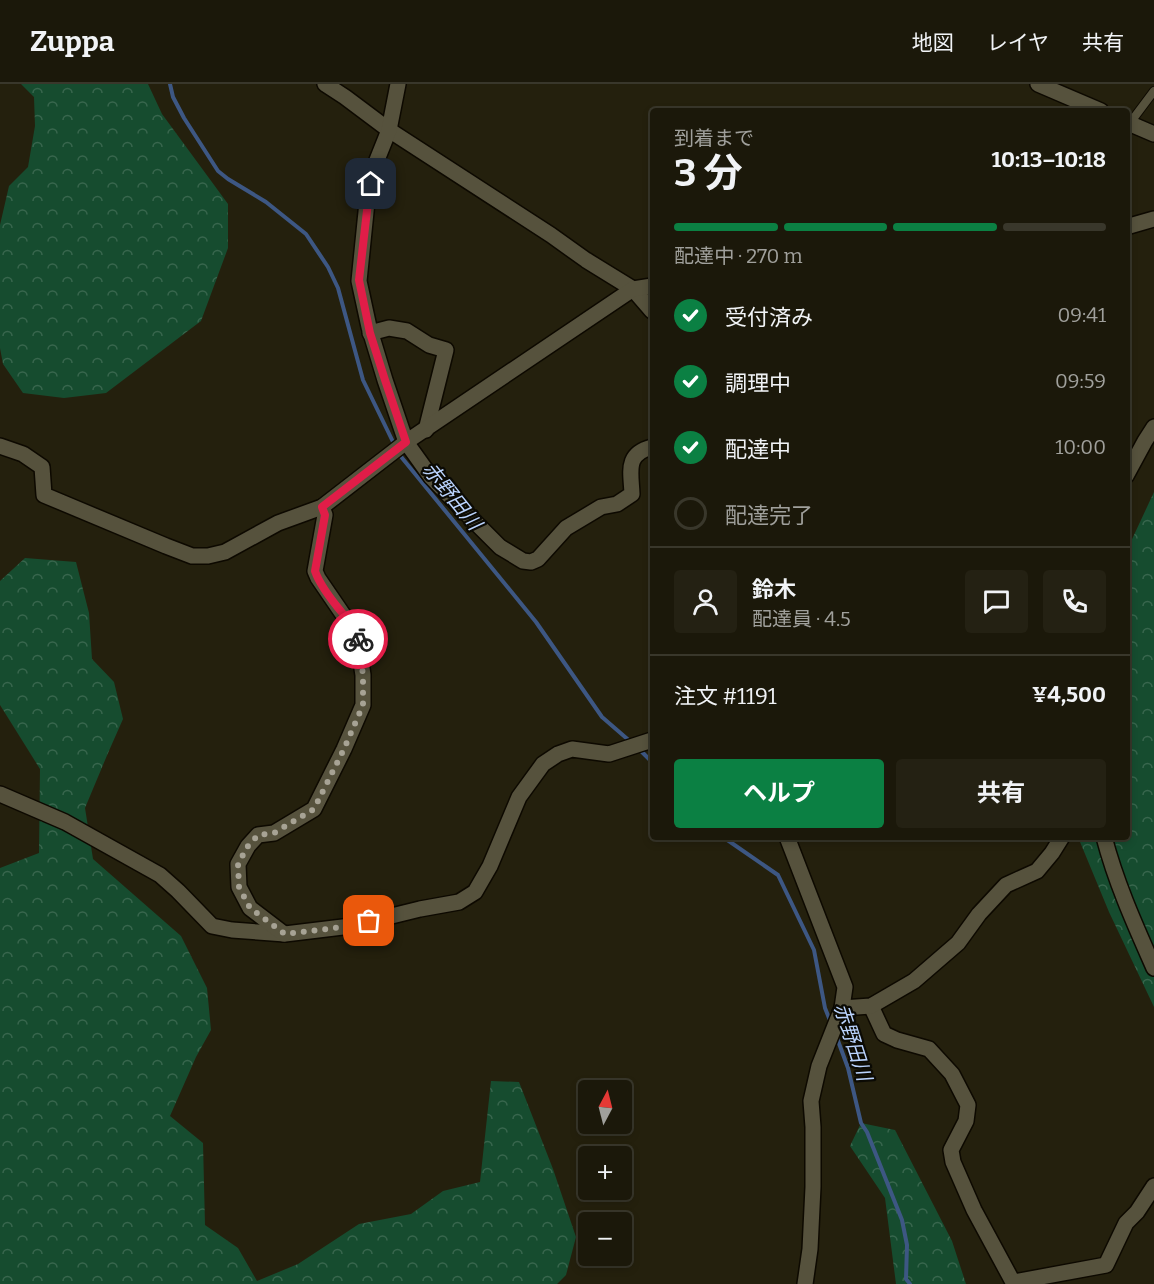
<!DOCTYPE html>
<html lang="ja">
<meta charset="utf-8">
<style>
:root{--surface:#1b180a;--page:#242113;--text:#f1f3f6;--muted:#a0a09c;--line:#39372b;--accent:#0b8043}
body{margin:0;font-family:Bitter,"Noto Sans JP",serif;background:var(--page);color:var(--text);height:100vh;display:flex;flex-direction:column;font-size:22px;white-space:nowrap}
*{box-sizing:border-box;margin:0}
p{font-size:20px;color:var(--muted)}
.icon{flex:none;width:33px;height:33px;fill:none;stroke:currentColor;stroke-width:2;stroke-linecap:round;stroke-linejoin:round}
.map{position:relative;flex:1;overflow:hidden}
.side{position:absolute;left:650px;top:24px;width:480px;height:732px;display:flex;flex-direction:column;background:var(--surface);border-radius:6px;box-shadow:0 3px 9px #0003,0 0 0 2px var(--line)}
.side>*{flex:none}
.needle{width:39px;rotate:7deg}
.fabs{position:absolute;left:578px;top:996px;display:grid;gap:12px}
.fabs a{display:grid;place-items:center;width:54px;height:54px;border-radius:6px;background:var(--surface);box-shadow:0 3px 9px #0003,0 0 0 2px var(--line);font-size:30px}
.pin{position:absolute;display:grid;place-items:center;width:51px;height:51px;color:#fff;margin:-26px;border-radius:12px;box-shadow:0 3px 9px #0006}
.courier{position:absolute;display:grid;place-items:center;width:60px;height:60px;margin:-30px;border:4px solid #e11d48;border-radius:50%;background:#fff;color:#222;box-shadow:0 2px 8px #0007}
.headline em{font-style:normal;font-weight:700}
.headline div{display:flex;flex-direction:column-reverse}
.headline{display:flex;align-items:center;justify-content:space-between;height:102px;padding:0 24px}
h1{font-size:39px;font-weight:700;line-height:45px}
.bar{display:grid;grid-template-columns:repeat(4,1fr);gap:9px 6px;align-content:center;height:72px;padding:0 24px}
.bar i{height:8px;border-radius:4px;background:var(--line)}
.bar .on{background:var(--accent)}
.bar p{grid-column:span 4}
.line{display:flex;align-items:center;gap:15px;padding:0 24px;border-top:2px solid var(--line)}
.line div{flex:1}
.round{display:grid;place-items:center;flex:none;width:63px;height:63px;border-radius:6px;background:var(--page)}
ol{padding:0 24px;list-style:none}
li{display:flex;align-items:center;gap:18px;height:66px}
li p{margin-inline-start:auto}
li .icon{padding:6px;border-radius:50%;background:var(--accent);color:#fff;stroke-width:4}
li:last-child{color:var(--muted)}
li i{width:33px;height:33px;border:3px solid var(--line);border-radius:50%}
.action{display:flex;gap:12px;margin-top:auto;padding:12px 24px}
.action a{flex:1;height:69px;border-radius:6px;background:var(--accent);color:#fff;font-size:24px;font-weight:700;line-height:69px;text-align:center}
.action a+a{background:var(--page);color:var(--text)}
header{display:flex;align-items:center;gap:36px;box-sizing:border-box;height:84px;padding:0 30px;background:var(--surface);border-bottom:2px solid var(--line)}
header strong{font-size:28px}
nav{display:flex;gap:33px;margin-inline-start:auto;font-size:21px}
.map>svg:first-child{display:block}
</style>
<header>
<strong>Zuppa</strong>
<nav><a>地図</a><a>レイヤ</a><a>共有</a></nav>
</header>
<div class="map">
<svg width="1154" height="1200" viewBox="0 0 1154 1200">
<defs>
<pattern id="forest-crowns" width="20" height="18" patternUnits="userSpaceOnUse" patternTransform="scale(1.5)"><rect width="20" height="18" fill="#164c2f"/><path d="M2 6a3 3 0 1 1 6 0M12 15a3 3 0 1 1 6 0" fill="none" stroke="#38664d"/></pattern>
</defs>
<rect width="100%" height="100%" fill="#24200d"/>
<g fill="url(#forest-crowns)">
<polygon points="21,0 148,0 162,30 228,120 228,164 201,237 106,309 64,314 23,309 3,280 0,264 0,141 9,102 28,83 35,42 34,13"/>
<polygon points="1154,408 1154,923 1109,828 1078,753 1126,753 1127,466"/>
<polygon points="25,474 76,478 89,529 92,575 114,598 123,635 108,669 85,724 93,775 181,852 207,904 211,946 196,973 170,1032 203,1059 205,1141 238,1164 257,1197 298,1180 359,1140 411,1130 443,1107 480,1098 491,997 519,998 553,1085 576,1153 566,1191 557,1200 0,1200 0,784 39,769 40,685 0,621 0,497"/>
<polygon points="861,1039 895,1046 952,1157 966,1200 896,1200 885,1114 850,1062"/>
</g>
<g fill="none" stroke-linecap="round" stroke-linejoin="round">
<g stroke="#3d5783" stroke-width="4">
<polyline points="170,0 173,13 184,34 218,87 228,95 266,118 306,150 328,183 338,204 363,296 395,362"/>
<polyline points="398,369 536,538 602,633 632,659"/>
<polyline points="638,664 652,678"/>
<polyline points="723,753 778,791 814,866 825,924 831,939"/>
<polyline points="837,954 848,984 861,1039 867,1048 902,1136 907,1161 906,1195 910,1200"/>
</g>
<defs>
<polyline id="lane" points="1130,39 1154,7"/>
<g id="street">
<polyline points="325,0 345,13 389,46 551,151 586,176 633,205 652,227"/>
<path d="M398,0L389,46L375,81L367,118L359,197L369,243L385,296L406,358L431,393L472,435L500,463L523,477L531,478L538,475L566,444L601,423L617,420L632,410C631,387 625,370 652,363"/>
<polyline points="1038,0 1101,27"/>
<polyline points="1126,38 1154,50"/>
<polyline points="1126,143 1154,135"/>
<polyline points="370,249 389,244 407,247 429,261 446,266 426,346"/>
<polyline points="0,362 23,370 42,383 44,411 166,462 192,472 208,472 225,468 278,439 322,423 406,358 633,205 652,202"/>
<polyline points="1126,392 1145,357 1154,343"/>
<polyline points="0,710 65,738 160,791 178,807 212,842 232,846 285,850 351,842 420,825 459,818 475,808 490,782 519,713 543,680 558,670 572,665 609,670 652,656"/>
<polyline points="787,753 845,903 842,924 819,982 811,1017 813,1043 813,1103 810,1165 805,1200"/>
<path d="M1104,753C1116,799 1135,841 1154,884"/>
<polyline points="284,850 250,824 239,803 238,780 248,762 258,751 274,749 314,725 344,665 363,621 363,591 356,546 344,532 318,494 315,487 325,431 322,423"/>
<polyline points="871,922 884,950 897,956 929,965 952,990 968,1021 966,1037 951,1066 953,1078 974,1126 1014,1200"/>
<polyline points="842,924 871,922 914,897 958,859 979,830 1006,801 1037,787 1052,769 1062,753"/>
<polyline points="1014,1198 1106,1181 1126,1139 1137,1128 1154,1102"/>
</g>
</defs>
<use href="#lane" stroke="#0d0900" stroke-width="10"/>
<use href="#street" stroke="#0d0900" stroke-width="18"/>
<use href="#lane" stroke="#56523d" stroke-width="8"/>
<use href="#street" stroke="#56523d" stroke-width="15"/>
</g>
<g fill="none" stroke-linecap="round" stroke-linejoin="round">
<polyline stroke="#a7a395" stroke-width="6" stroke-dasharray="0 10.8" points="358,555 363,591 363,621 344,665 314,725 274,749 258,751 248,762 238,780 239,803 250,824 285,850 351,842 369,837"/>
<path stroke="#e11d48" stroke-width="8" d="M358,555C356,543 351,540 344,531C333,518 320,502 315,487L325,431L322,423L406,358L385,296L370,249L359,196L368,118L371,100"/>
</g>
<g text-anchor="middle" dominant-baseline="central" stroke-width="4.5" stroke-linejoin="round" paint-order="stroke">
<g font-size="20" font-style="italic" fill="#bad3fd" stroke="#0b0a04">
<text transform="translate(452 412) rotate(51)">赤野田川</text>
<text transform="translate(853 958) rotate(72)">赤野田川</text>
</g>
</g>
</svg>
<div class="fabs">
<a><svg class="needle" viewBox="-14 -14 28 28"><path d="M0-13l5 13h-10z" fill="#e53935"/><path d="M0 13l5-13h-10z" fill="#a0a09c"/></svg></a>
<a>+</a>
<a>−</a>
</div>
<div class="pin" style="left:369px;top:837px;background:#ea580c"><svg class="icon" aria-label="bag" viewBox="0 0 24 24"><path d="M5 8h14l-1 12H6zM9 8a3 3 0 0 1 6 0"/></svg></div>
<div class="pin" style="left:371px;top:100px;background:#1f2937"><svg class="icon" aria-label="home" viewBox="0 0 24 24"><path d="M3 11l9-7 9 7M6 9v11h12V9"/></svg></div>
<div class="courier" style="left:358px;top:555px"><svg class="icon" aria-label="bike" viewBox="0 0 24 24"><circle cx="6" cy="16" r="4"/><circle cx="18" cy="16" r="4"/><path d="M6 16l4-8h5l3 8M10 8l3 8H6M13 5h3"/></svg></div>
<section class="side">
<div class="headline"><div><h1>3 分</h1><p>到着まで</p></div><em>10:13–10:18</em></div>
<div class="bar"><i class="on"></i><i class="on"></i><i class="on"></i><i></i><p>配達中 · 270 m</p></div>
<ol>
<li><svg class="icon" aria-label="check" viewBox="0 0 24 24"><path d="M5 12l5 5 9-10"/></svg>受付済み<p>09:41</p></li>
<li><svg class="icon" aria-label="check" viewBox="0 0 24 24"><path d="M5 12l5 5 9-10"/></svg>調理中<p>09:59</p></li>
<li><svg class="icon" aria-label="check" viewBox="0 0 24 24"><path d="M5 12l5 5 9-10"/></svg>配達中<p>10:00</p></li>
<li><i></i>配達完了</li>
</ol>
<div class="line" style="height:108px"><a class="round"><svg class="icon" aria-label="person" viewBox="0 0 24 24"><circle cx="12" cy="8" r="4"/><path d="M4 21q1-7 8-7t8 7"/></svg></a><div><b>鈴木</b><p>配達員 · 4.5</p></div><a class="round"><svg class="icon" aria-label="chat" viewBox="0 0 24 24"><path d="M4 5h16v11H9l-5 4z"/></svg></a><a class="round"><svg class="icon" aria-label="phone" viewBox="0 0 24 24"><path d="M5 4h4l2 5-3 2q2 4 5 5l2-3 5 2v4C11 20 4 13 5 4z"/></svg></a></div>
<div class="line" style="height:78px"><div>注文 #1191</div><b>¥4,500</b></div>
<div class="action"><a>ヘルプ</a><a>共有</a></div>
</section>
</div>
